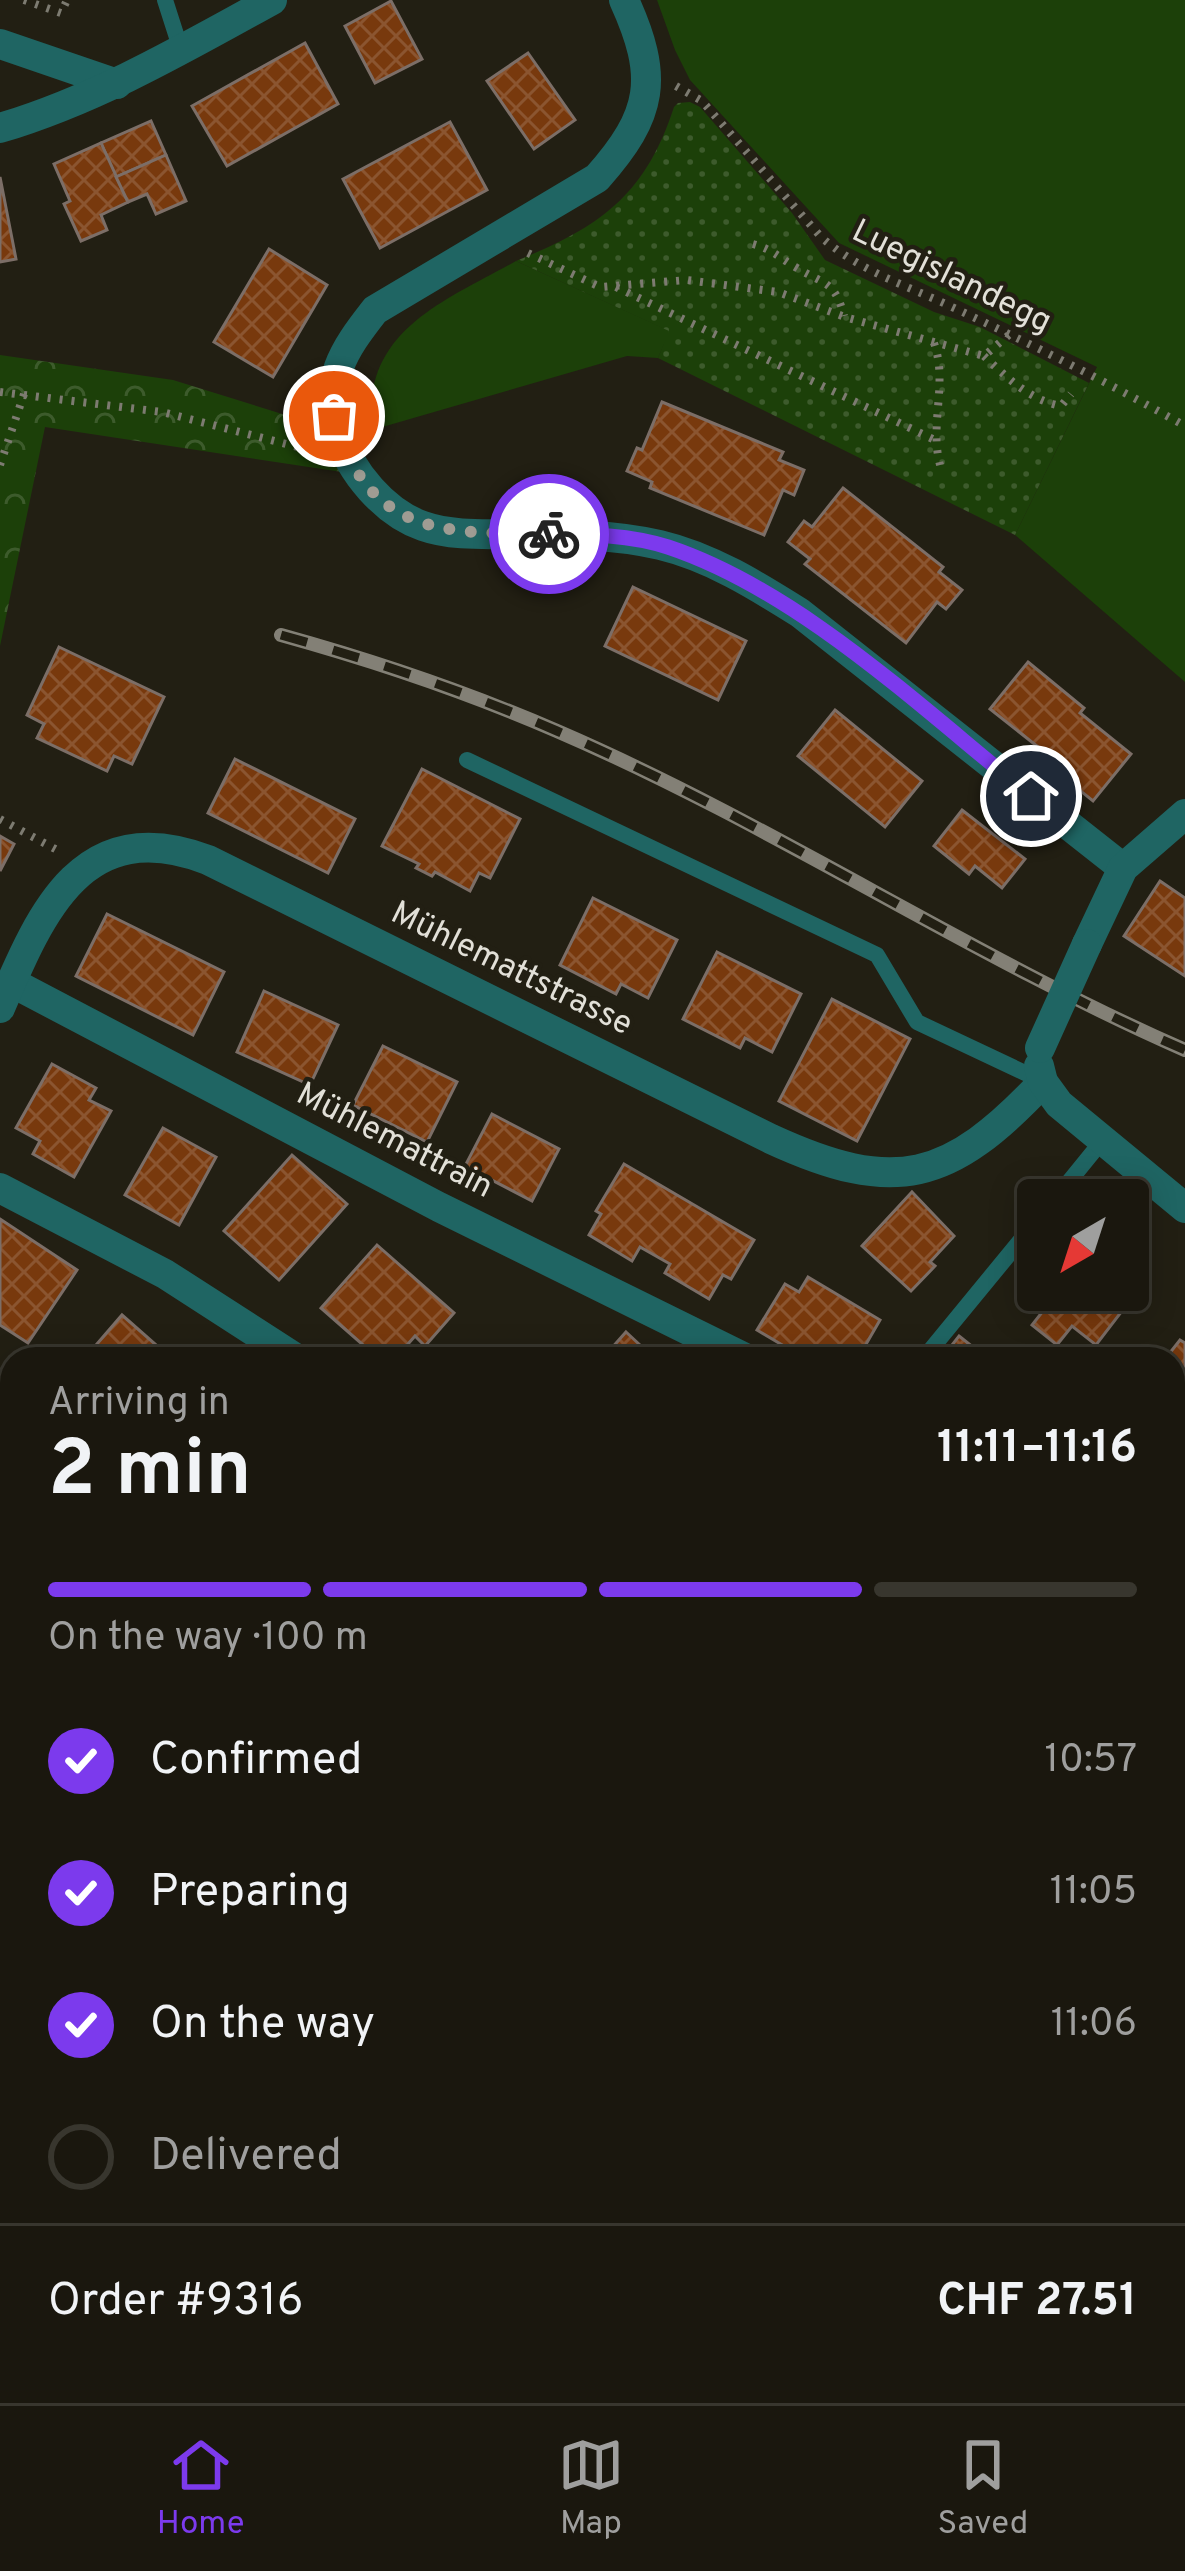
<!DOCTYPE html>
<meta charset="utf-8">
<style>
:root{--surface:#1a170e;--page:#27241c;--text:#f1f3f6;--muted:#9f9f9e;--line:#38362e;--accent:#7c3aed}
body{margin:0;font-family:Overpass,sans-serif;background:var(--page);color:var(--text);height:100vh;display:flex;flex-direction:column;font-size:45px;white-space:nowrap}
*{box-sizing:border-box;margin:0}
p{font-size:39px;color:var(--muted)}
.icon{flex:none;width:66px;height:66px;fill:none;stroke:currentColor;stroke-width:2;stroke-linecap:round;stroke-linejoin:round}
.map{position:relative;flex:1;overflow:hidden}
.drawer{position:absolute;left:0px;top:1347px;width:1185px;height:1056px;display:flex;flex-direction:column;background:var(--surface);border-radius:36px 36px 0 0;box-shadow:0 6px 30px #0003,0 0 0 3px var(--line)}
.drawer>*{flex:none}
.needle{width:78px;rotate:219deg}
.buttons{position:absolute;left:1017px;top:1179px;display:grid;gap:24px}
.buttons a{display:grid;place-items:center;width:132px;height:132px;border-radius:12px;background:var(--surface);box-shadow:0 6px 30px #0003,0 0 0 3px var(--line);font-size:60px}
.pin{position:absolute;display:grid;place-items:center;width:102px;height:102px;color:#fff;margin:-51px;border:6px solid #fff;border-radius:50%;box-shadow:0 3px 12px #0007}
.courier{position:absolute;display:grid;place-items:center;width:120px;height:120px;margin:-60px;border:9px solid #7c3aed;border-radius:50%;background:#fff;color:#222;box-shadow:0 3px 15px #0007}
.headline em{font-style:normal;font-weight:700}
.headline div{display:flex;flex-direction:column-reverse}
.headline{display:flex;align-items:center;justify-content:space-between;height:204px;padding:0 48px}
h1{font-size:78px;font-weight:700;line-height:90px}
.bar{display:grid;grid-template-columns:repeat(4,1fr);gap:18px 12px;align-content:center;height:144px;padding:0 48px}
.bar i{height:15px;border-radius:9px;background:var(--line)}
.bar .current{background:var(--accent)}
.bar p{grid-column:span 4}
.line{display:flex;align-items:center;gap:30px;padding:0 48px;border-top:3px solid var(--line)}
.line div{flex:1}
ol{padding:0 48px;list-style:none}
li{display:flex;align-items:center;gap:36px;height:132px}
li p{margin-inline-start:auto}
li .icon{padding:12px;border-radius:50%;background:var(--accent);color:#fff;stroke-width:4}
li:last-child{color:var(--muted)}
li i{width:66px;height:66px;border:6px solid var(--line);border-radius:50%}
.dock{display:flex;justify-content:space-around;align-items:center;height:168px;border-top:3px solid var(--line);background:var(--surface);font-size:33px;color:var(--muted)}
.dock a{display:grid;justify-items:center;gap:6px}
.dock .current{color:var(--accent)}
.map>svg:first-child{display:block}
</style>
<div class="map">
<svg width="1185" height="2403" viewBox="0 0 1185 2403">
<defs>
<pattern id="park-crowns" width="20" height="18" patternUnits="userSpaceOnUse" patternTransform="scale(3)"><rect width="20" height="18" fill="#1c4009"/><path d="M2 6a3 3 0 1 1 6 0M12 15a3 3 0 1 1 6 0" fill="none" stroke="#3d5b2c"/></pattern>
<pattern id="garden-dots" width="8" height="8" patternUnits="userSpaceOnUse" patternTransform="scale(3)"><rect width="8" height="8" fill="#1c4009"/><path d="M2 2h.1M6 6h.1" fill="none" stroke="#3d5b2c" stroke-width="1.8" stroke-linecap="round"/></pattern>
<pattern id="building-cross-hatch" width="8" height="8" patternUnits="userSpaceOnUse" patternTransform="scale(3)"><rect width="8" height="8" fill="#78390d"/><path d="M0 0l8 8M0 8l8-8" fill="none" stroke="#8b5530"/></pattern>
</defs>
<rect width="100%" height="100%" fill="#221f13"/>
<g fill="#1c4009">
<polygon points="657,0 1185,0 1185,682 1015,535 1097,367 839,243 690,80 675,50"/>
<path d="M516,261L670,331L658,358L627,356L372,430C361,331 443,302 516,261Z"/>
</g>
<polygon fill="url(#park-crowns)" points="0,355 173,380 324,427 342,472 45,427 0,646"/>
<path fill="url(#garden-dots)" d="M690,102L700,107L792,213L825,260L934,312L980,327L1089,383L1015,535L658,358L669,331L516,261C600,227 645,196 674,107L678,103Z"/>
<g fill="url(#building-cross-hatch)" stroke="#7c6e67" stroke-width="3">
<polygon points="391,1 422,59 375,83 345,26"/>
<polygon points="305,43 338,104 227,166 192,106"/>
<polygon points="528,53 575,120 534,149 487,81"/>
<polygon points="151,121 166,155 116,177 101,143"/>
<polygon points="450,122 487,190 380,248 343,179"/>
<polygon points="101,143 128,202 101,215 107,230 81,241 64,204 70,201 54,164"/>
<polygon points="166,155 186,201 156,214 147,194 128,202 116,177"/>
<polygon points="0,177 16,259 0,262"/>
<polygon points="269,249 327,285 273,377 214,342"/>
<polygon points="662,402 783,452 779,460 804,470 794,495 783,490 764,535 650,488 652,482 627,471 637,448 642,450"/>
<polygon points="843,488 943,567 939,572 962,590 946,609 937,602 906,643 805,564 810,559 788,542 804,521 812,527"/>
<polygon points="633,587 746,641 718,700 605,646"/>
<polygon points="59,647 164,697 132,764 114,756 107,771 37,738 44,724 27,715"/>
<polygon points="1028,662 1084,708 1080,713 1131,754 1093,801 1042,760 1047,754 990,709"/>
<polygon points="835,710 922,781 885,827 798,756"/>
<polygon points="235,759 355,819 328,873 208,813"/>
<polygon points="422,769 520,819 490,878 479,873 470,891 435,872 432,876 416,868 419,864 382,846"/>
<polygon points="962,810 1025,859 1002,888 975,866 969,874 934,846"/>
<polygon points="0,836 14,844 0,871"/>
<polygon points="1160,881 1185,898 1185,976 1124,936"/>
<polygon points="593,898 677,940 648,998 621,984 616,994 560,965"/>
<polygon points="107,914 224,972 193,1035 76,976"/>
<polygon points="717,952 801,994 772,1052 745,1038 740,1048 683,1019"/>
<polygon points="264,991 338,1025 310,1085 237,1052"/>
<polygon points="832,999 910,1039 857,1141 779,1101"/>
<polygon points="383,1046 457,1082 427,1142 353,1105"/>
<polygon points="52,1064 96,1088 89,1100 111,1111 74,1177 33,1154 40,1141 16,1128"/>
<polygon points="492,1114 559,1149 532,1201 465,1166"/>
<polygon points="163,1128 216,1157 179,1225 125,1195"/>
<polygon points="292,1155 347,1204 279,1280 224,1231"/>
<polygon points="624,1164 754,1240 731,1279 723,1275 709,1299 665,1273 670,1264 640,1247 632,1261 589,1235 601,1214 596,1211"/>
<polygon points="912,1192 954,1236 930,1262 935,1266 911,1291 862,1246"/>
<polygon points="0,1219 77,1270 28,1343 0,1325"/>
<polygon points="377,1245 454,1313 425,1346 415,1336 395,1359 379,1359 321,1308"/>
<polygon points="1128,1262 1148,1277 1096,1345 1072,1326 1057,1345 1032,1325 1047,1306 1022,1287 1038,1267 1038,1290 1128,1290"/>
<polygon points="808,1277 880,1320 865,1346 875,1353 871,1359 806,1359 757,1330 785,1284 799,1292"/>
<polygon points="122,1315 172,1359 84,1359"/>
<polygon points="626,1332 655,1359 602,1359"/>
<polygon points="959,1336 988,1359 941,1359"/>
<polygon points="1180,1340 1185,1343 1185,1420 1180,1427 1173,1421 1173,1359 1165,1359"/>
<polygon points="0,1555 12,1561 12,1575 3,1592 9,1595 0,1613"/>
<polygon points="1173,1566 1185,1570 1185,1624 1173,1662"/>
<polygon points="1173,1757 1185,1761 1185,1846 1173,1842"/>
<polygon points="0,1804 12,1810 12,1859 1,1879"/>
<polygon points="0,1940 12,1947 12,1967 0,1991"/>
<polygon points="0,2139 12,2143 12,2204 0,2203"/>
<polygon points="1185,2300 1185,2360 1173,2358 1173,2330 1175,2321 1180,2322"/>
<polygon points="0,2367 12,2369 12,2391 62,2391 59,2403 0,2403"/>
<polygon points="533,2391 759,2391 810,2403 530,2403"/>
</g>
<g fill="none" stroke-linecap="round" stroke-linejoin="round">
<g stroke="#7d7b71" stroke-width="8" stroke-dasharray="3 9" stroke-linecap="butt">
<polyline points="24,0 61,13 67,0"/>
<path d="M676,86L702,101L821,237C861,272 906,285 952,307C1031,344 1109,383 1185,426"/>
<path d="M753,244C772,249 781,259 797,268C825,285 835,281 844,316"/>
<polyline points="528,253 600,287 687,280 778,292 845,317 984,356 1010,334"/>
<polyline points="616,287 937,441"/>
<path d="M934,343C949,385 927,429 942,471"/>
<path d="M984,356C1006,377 1030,400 1061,406L1071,394"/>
<polyline points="0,392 162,412 310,450"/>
<polyline points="0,465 24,394"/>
<polyline points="0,819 57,850"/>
<polyline points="264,2403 267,2391"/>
</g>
<g stroke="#1f6563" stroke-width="16">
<polyline points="165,0 181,50"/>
<polyline points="467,760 877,955 917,1022 1042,1081"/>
<polyline points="1054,1200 1102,1141"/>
<polyline points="923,1359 1038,1219"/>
<polyline points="1173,1525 1185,1527"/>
</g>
<g stroke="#1f6563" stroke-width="30">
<path d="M624,0C659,77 654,114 597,178L375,310C342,352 324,379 339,434C350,472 385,513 423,526C451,536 485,534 514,534C564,534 612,534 660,545C711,557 757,586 800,613L1123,868"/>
<polyline points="0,44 117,84"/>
<path d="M0,128C97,99 183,49 272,0"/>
<polyline points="1087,944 1123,868 1185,814"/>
<polyline points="11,982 439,1207 747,1359"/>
<path d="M0,1008C41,912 83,812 208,860L771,1139C895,1196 949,1182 1043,1082"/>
<polyline points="1039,1066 1043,1082 1059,1104 1185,1208"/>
<polyline points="0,1188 165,1274 297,1359"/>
<polyline points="1173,1708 1185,1707"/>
<polyline points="0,1713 12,1719"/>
<polyline points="1173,1886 1185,1890"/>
<polyline points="0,2103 12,2107"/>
<polyline points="1173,2185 1185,2188"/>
<polyline points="0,2255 12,2255"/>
<polyline points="1134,2391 1184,2403"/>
</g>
<defs>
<path id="rail" d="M281,635C375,661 467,692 557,731C773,824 970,956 1185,1050"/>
</defs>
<use href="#rail" stroke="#838076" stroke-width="14"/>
<use href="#rail" stroke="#221f13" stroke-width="9" stroke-dasharray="27" stroke-linecap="butt"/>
<polyline stroke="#1f6563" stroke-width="30" points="1040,1048 1087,944"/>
</g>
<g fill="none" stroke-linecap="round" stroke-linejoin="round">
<path stroke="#9f9c93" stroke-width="12" stroke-dasharray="0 21.6" d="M334,416C367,536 443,533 549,534"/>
<path stroke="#7c3aed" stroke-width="15" d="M549,534C588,534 631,535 668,547C800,591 922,709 1031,796"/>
</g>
<g text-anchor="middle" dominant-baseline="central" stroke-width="9" stroke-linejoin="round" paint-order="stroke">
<g font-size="33" fill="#e2e0d8" stroke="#221f13">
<text transform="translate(951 278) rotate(26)">Luegislandegg</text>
<text transform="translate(511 970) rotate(26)">Mühlemattstrasse</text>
<text transform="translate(394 1142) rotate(27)">Mühlemattrain</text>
</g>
</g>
</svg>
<div class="buttons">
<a><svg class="needle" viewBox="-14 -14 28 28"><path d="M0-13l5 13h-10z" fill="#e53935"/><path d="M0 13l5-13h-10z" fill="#9f9f9e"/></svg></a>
</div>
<div class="pin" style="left:334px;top:416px;background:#ea580c"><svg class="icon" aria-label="bag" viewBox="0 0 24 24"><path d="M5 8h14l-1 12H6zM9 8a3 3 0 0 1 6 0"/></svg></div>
<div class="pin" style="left:1031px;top:796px;background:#1f2937"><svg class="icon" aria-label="home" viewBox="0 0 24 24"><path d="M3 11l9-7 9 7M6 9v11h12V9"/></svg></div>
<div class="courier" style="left:549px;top:534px"><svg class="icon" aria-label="bike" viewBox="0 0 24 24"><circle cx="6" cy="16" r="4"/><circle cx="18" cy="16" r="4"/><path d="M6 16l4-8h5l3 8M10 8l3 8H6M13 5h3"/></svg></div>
<section class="drawer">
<div class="headline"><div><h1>2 min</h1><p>Arriving in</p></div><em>11:11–11:16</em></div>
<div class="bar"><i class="current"></i><i class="current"></i><i class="current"></i><i></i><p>On the way · 100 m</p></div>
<ol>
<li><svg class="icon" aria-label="check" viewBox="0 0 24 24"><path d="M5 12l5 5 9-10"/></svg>Confirmed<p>10:57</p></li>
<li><svg class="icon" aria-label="check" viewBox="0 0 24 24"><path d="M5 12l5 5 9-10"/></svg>Preparing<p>11:05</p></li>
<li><svg class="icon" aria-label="check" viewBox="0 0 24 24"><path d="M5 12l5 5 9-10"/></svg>On the way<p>11:06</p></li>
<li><i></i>Delivered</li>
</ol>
<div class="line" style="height:156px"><div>Order #9316</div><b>CHF 27.51</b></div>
</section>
</div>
<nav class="dock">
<a class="current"><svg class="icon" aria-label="home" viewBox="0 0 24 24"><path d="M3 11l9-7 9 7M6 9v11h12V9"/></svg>Home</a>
<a><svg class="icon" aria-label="map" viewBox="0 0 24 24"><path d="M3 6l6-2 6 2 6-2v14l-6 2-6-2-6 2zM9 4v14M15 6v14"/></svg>Map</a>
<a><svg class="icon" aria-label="saved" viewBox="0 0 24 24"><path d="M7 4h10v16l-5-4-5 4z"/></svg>Saved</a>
</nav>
